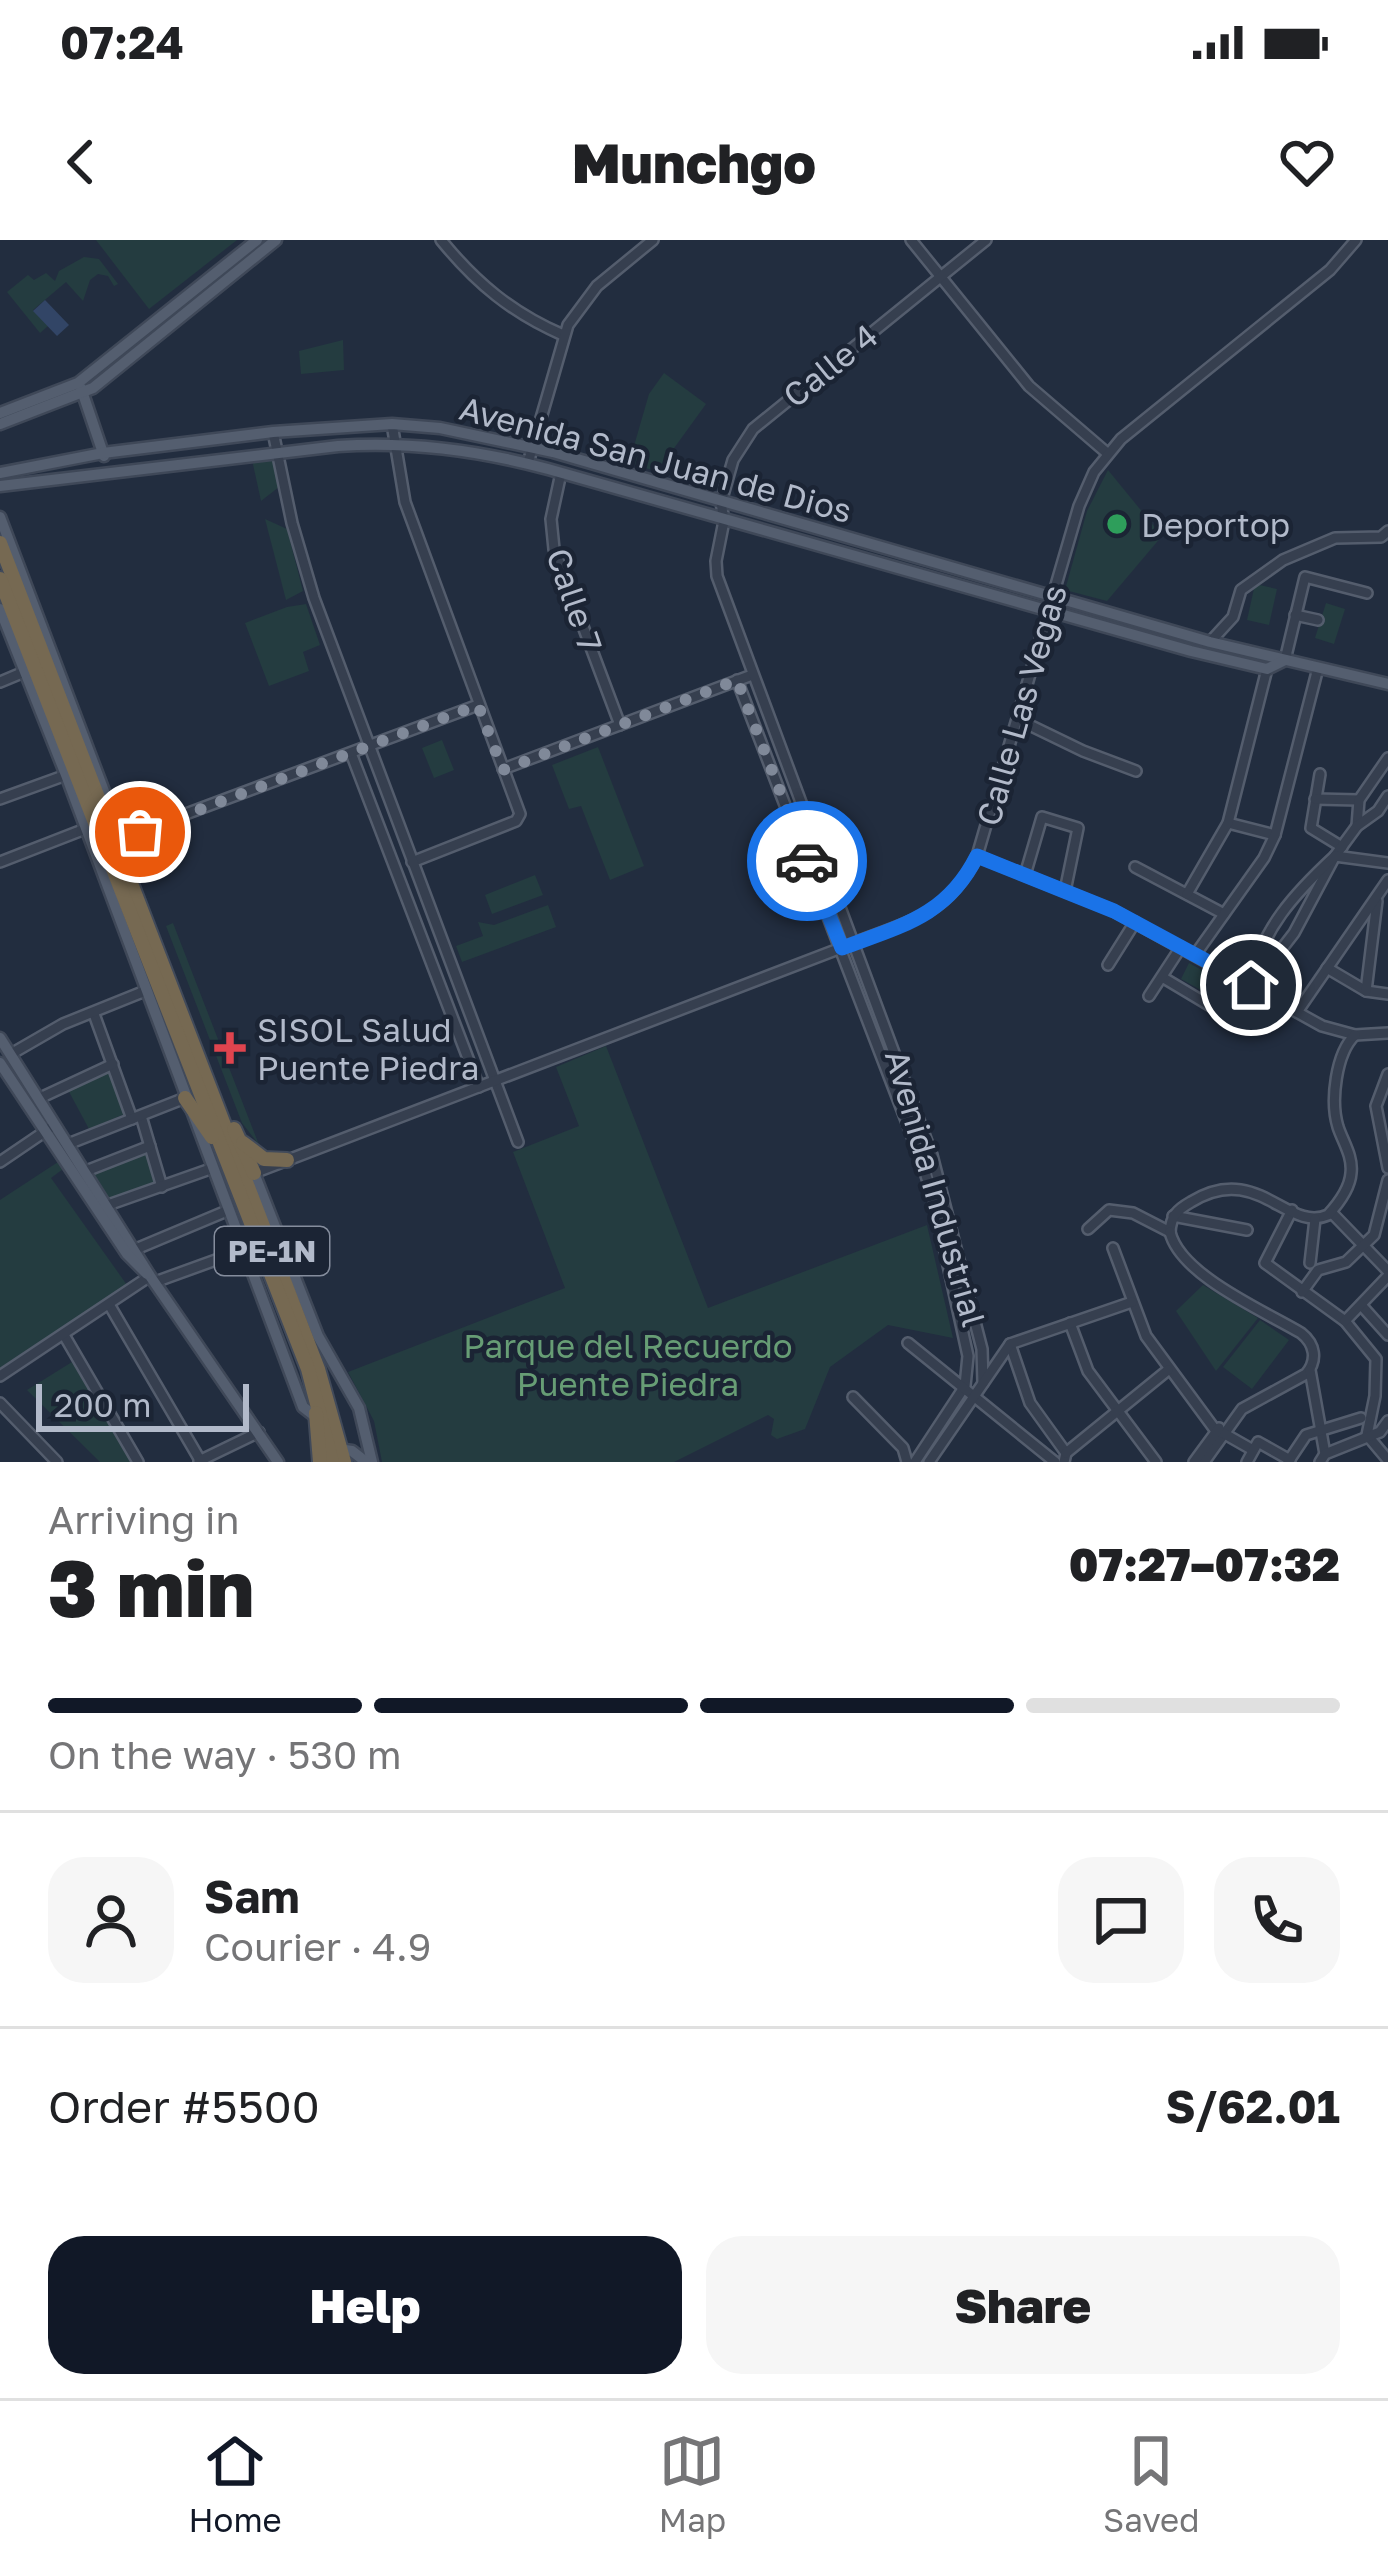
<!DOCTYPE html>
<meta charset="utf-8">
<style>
:root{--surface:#fff;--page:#f6f6f6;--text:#202124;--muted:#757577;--line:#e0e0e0;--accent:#111827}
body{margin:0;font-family:"Golos Text",sans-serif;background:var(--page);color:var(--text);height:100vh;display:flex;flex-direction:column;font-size:45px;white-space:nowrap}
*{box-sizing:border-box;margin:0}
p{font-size:39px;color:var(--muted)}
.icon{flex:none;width:66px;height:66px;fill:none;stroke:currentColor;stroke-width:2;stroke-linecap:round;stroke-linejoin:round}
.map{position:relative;height:1222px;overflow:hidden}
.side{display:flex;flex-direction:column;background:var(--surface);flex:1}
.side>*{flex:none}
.scale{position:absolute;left:36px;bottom:30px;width:213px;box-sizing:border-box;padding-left:12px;border:6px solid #b2baca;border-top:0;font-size:33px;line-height:42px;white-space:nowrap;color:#b2baca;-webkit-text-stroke:9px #1b2434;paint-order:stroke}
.pin{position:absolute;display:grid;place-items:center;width:102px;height:102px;color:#fff;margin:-51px;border:6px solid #fff;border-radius:50%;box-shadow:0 3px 12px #0007}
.courier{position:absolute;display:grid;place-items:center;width:120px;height:120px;margin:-60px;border:9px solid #1a73e8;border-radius:50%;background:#fff;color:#222;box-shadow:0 3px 15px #0007}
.summary em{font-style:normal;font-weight:800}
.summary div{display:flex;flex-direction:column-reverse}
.summary{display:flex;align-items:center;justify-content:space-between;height:204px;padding:0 48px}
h1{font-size:78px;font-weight:800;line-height:90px}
.bar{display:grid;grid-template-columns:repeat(4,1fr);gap:18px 12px;align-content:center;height:144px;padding:0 48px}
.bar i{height:15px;border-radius:9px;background:var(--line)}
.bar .on{background:var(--accent)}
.bar p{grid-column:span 4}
.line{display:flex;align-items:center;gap:30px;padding:0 48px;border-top:3px solid var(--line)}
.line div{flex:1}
.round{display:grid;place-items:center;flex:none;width:126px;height:126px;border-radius:36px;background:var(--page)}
.primary-button{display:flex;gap:24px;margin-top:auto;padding:24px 48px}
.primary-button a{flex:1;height:138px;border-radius:36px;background:var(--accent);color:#fff;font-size:48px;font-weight:800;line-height:138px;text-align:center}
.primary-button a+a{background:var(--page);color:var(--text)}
.status{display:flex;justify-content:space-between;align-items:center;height:84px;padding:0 60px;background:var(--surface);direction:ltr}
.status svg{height:33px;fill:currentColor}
header{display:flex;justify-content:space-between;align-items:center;height:156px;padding:0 48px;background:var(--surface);font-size:54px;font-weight:800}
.dock{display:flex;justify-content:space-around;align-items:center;height:168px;border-top:3px solid var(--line);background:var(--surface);font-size:33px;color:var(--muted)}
.dock a{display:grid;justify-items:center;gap:6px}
.dock .on{color:var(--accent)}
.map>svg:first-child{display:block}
</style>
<div class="status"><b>07:24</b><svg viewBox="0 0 49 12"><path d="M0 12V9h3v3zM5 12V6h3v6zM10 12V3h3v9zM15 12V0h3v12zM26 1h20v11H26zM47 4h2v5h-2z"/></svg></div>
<header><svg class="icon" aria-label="back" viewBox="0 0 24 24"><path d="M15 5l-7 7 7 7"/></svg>Munchgo<svg class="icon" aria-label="heart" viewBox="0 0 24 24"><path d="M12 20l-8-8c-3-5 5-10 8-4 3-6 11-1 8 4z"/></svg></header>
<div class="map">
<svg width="1388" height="1222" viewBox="0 0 1388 1222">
<rect width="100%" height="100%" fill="#222d3f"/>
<g fill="#243c40">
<polygon points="96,0 237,0 149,69"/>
<polygon points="84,17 99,19 118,44 114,46 108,36 98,34 90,40 83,61 66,42 33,70 48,86 40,93 7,52 28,35 34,40 46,33 55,41 59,31"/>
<polygon points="343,100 344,130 301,134 299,111"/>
<polygon points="664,133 706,164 672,211 666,234 629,223 649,154"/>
<polygon points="273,217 279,247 261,261 252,220"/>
<polygon points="1108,230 1162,296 1107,361 1065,350 1087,271"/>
<polygon points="265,279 287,289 303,351 286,360"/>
<polygon points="1255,344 1277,349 1269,385 1247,380"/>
<polygon points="1326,363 1345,369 1334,404 1315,398"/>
<polygon points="306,364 320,405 303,412 309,431 269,446 245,383 287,367"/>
<polygon points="442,500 454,530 434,538 422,508"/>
<polygon points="598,507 644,626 610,640 581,566 569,569 552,525"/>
<polygon points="535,635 543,655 492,674 485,655"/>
<polygon points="548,665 556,687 462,722 456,706 483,696 478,682 494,685"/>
<polygon points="173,683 259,905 242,883 166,686"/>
<polygon points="1189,723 1216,738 1208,754 1181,739"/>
<polygon points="606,806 708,1068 927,985 953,1098 888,1085 830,1127 805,1189 777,1199 771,1195 774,1179 768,1175 674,1222 382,1222 374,1181 348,1132 565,1048 513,912 579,886 556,827"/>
<polygon points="110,831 127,873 89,889 67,848"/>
<polygon points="152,905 165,944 105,967 82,932"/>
<polygon points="58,922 63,929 51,938 127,1045 0,1128 0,960"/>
<polygon points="1203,1045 1258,1078 1216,1131 1176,1071"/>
<polygon points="1260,1080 1289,1100 1252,1149 1223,1127"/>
<polygon points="72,1122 132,1222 100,1222 27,1150"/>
</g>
<polygon fill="#324566" points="45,60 69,85 57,96 33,71"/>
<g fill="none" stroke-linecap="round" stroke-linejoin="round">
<defs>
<g id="minor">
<path d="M441,0C476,43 512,73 563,95"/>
<polyline points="911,0 1029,146 1107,213"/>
<polyline points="392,184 405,262 520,574 516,581 412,622"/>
<polyline points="273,192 292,283 314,358 518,902"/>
<polyline points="528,223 568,85 597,46 653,0"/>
<polyline points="561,233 551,279 554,309 620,485"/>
<polyline points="1295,375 1318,380"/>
<polyline points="1210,402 1233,377 1241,350 1283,320 1335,298 1381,297 1388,291"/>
<polyline points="1285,420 1305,337 1367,353"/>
<polyline points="737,440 920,917 933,957 968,1116 965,1146 915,1222"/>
<polyline points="0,442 24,432"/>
<polyline points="1017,479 1083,511 1136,531"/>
<polyline points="351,513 479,847"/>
<polyline points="503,529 752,435"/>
<polyline points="1320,534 1311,588 1342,607"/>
<polyline points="0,559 66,535"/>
<polyline points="1315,559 1359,560"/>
<polyline points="1228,583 1275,595"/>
<polyline points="1357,586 1359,560 1388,518"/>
<polyline points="116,600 478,465"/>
<polyline points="977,616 1114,671 1322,786 1355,795 1388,793"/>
<polyline points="0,622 85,589"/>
<polyline points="1135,627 1224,674"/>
<polyline points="1025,635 1042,577 1078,588 1065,651"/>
<polyline points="1187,654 1228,583 1267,429"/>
<polyline points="1195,715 1264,618 1275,595 1318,428"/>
<polyline points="1108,725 1135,682"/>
<polyline points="1327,728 1366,751 1388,754"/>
<polyline points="1162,737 1229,777 1294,693 1335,616 1357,586 1378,571 1388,556"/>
<path d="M1251,745C1259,691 1296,652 1335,616L1388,623"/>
<polyline points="1366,751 1377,661"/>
<polyline points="1149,756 1181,707"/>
<polyline points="1297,772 1388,640"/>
<polyline points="94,774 132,879"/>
<polyline points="11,814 63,784 145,751"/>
<polyline points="1388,834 1376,866 1388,928"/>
<polyline points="40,858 113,824"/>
<polyline points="141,876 162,947"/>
<polyline points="68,904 185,858"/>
<polyline points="0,922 50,888"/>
<polyline points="86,931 150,906"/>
<path d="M254,933L854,703C911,681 948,674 977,616L1079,266L1094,232L1121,199L1330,30L1356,0"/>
<polyline points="108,965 213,928"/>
<polyline points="1292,970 1265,1023 1345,1081 1376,1119 1375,1156 1367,1195 1388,1220"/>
<polyline points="1331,972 1388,1031"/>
<polyline points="1173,976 1247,990"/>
<polyline points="1088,989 1109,970 1133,973 1170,992"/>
<path d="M1170,992C1171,976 1177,970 1191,962C1257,921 1287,993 1328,975C1338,964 1350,948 1351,933C1353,916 1343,902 1338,887C1330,861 1336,813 1355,795"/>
<path d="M1170,992C1180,1035 1264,1071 1301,1093C1315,1104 1318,1120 1306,1134L1242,1169L1204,1222"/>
<polyline points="1113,1008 1146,1096 1216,1191"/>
<polyline points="136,1009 229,970"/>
<polyline points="1310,1023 1315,979"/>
<polyline points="155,1042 246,1009"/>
<polyline points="1302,1052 1318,1030 1346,1022 1374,995 1388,940"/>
<polyline points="1361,1065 1388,1095"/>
<polyline points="110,1066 200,1220"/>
<polyline points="1345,1081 1388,1036"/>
<polyline points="1070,1083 1088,1131 1156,1222"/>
<polyline points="64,1095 138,1222"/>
<polyline points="908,1103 1055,1222"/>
<polyline points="1010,1104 1030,1163 1066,1213 1064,1222"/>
<polyline points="1310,1130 1325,1214"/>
<polyline points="0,1136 150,1036"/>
<polyline points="983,1143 982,1109 932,915 717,336 716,321 724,281 721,262 733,220 753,189 986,0"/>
<polyline points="853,1157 903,1208 907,1222"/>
<polyline points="0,1163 57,1222"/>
<polyline points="1223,1193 1253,1210"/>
<polyline points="1066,1213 1168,1130"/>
<polyline points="199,1221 259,1192"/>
<polyline points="929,1222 1010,1104 1132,1062"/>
<polyline points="1194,1222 1219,1188"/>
<polyline points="1247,1222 1258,1202 1290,1220"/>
<polyline points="1288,1222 1306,1195 1361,1178"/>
<polyline points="1320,1222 1325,1214 1380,1192 1388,1181"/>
</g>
<g id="major">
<polyline points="81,148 104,216"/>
<polyline points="0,173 78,143 257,0"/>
<polyline points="0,184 93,148 276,0"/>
<polyline points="0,233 103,213 273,192 392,184 440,188 553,212 1210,402 1388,444"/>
<path d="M0,246L338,206C410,201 478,210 548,229L1191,411L1267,429L1285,420"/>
<polyline points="0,277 107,559"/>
<polyline points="0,369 66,535 303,1167 316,1177"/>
<polyline points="0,798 150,1036 278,1222"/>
<polyline points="0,823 127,1014 147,1034"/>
<polyline points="254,933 318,1096 359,1168 372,1222"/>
<polyline points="338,1209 352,1211 366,1222"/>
</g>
<g id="highway">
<polyline points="0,303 318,1129 344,1222"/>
<polyline points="0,339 308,1129 332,1222"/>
<polyline points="185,858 212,897"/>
<polyline points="234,889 254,933"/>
<polyline points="243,903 264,919 287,920"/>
<polyline points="316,1173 320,1222"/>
</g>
</defs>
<use href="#minor" stroke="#545d6d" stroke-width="14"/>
<use href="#major" stroke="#3f4858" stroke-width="15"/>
<use href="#highway" stroke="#414a5a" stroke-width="18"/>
<use href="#minor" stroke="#363f4f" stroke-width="9"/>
<use href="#major" stroke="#545e6f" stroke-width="10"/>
<use href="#highway" stroke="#766952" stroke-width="14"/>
</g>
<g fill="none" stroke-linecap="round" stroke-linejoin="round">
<polyline stroke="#808999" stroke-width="12" stroke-dasharray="0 21.6" points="140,592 478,465 503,530 737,440 807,621"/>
<path stroke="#1a73e8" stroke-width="15" d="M807,621L842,708C901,686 947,676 977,616L1114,671L1251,745"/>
</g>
<circle fill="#2e9e5b" stroke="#1b2434" stroke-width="4.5" cx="1117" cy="284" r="12"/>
<path fill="#e0444e" stroke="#1b2434" stroke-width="4.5" d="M224 790h12v12h12v12h-12v12h-12v-12h-12v-12h12z"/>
<g text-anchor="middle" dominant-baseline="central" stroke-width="9" stroke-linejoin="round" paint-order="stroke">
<rect fill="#1b2434" stroke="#858d9d" stroke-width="3" x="215" y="987" width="114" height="48" rx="9"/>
<g font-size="30" font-weight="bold" fill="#b2baca">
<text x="272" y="1011">PE-1N</text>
</g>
<g font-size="33" fill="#b2baca" stroke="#1b2434">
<text transform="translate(830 125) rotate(-39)">Calle 4</text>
<text transform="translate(656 219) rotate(15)">Avenida San Juan de Dios</text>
<text transform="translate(575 360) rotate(71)">Calle 7</text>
<text transform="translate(1021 465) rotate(-74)">Calle Las Vegas</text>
<text transform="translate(936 948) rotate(74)">Avenida Industrial</text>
</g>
<g font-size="33" fill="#b2baca" stroke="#1b2434" text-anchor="start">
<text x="1141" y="284">Deportop</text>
<text x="257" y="789">SISOL Salud<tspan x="257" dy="38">Puente Piedra</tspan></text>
</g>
<g font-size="33" fill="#679d75" stroke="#1b2434">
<text x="628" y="1105">Parque del Recuerdo<tspan x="628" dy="38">Puente Piedra</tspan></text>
</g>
</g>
</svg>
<div class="scale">200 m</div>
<div class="pin" style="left:140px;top:592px;background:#ea580c"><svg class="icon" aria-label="bag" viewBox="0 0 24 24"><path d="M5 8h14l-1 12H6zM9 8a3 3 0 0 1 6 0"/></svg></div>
<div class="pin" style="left:1251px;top:745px;background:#1f2937"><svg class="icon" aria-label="home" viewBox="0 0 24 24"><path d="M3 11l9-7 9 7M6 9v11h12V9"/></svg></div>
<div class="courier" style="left:807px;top:621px"><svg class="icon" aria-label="car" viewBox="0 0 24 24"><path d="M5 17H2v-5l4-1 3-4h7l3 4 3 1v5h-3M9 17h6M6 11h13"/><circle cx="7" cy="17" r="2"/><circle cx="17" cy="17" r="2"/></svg></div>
</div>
<section class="side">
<div class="summary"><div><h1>3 min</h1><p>Arriving in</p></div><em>07:27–07:32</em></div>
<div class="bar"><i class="on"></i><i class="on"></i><i class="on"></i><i></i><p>On the way · 530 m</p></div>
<div class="line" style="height:216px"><a class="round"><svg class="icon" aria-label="person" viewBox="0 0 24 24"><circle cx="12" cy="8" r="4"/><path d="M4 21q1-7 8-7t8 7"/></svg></a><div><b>Sam</b><p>Courier · 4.9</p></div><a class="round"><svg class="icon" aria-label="chat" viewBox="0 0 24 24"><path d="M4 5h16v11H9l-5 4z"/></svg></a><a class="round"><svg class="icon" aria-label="phone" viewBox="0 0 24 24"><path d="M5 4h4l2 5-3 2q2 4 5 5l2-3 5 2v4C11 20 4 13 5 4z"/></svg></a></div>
<div class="line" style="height:156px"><div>Order #5500</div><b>S/62.01</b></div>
<div class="primary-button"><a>Help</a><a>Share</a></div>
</section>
<nav class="dock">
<a class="on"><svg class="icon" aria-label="home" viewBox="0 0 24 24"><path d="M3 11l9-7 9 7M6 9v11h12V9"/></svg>Home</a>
<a><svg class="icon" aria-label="map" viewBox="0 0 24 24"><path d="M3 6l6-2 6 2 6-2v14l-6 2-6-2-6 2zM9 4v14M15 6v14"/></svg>Map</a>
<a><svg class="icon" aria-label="saved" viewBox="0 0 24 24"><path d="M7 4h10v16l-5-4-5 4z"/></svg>Saved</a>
</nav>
